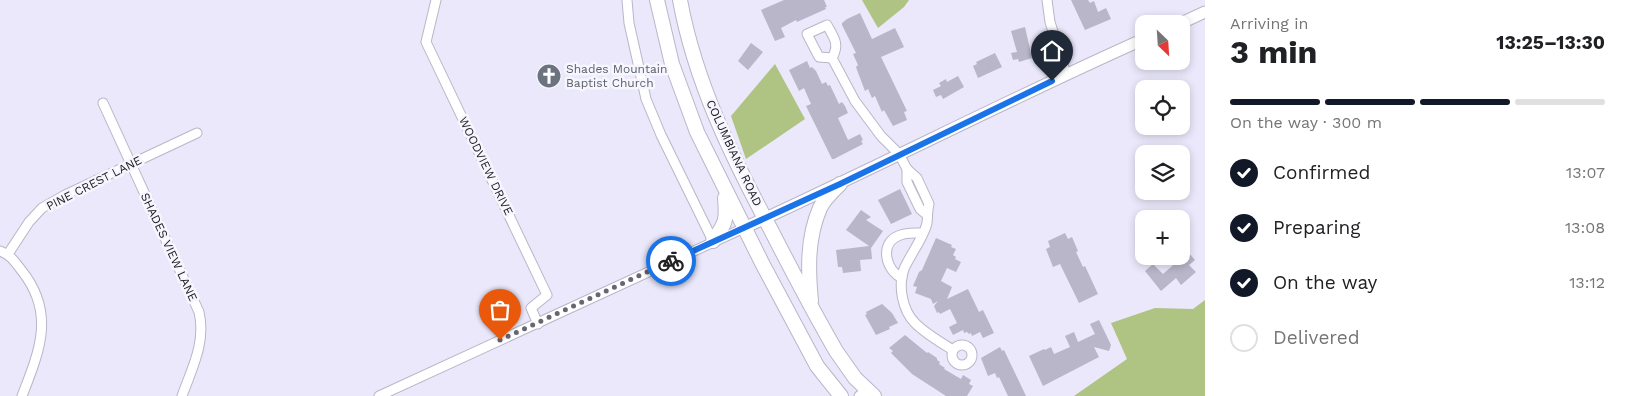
<!DOCTYPE html>
<meta charset="utf-8">
<style>
:root{--surface:#fff;--page:#f6f6f6;--text:#202124;--muted:#757577;--line:#e0e0e0;--accent:#111827}
body{margin:0;font-family:"Work Sans",sans-serif;background:var(--page);color:var(--text);height:100vh;display:flex;flex-direction:column;font-size:19px;white-space:nowrap}
*{box-sizing:border-box;margin:0}
p{font-size:16px;color:var(--muted)}
.icon{flex:none;width:28px;height:28px;fill:none;stroke:currentColor;stroke-width:2;stroke-linecap:round;stroke-linejoin:round}
.map{position:relative;flex:1;overflow:hidden}
.details{display:flex;flex-direction:column;background:var(--surface);width:425px}
.details>*{flex:none}
.needle{width:32px;rotate:155deg}
.controls{position:absolute;left:1135px;top:15px;display:grid;gap:10px}
.controls a{display:grid;place-items:center;width:55px;height:55px;border-radius:10px;background:var(--surface);box-shadow:0 2px 8px #0003;font-size:25px}
.pin{position:absolute;display:grid;place-items:center;width:42px;height:42px;color:#fff;margin:-51px -21px;border-radius:50% 50% 50% 0;rotate:-45deg;box-shadow:0 0 5px #0007}
.pin .icon{rotate:45deg}
.courier{position:absolute;display:grid;place-items:center;width:50px;height:50px;margin:-25px;border:4px solid #1a73e8;border-radius:50%;background:#fff;color:#222;box-shadow:0 1px 6px #0007}
.headline em{font-style:normal;font-weight:700}
.headline div{display:flex;flex-direction:column-reverse}
.headline{display:flex;align-items:center;justify-content:space-between;height:85px;padding:0 25px}
h1{font-size:32px;font-weight:700;line-height:38px}
.bar{display:grid;grid-template-columns:repeat(4,1fr);gap:8px 5px;align-content:center;height:60px;padding:0 25px}
.bar i{height:6px;border-radius:4px;background:var(--line)}
.bar .on{background:var(--accent)}
.bar p{grid-column:span 4}
ol{padding:0 25px;list-style:none}
li{display:flex;align-items:center;gap:15px;height:55px}
li p{margin-inline-start:auto}
li .icon{padding:5px;border-radius:50%;background:var(--accent);color:#fff;stroke-width:4}
li:last-child{color:var(--muted)}
li i{width:28px;height:28px;border:2px solid var(--line);border-radius:50%}
main{display:flex;flex:1;min-height:0}
.map>svg:first-child{display:block}
</style>
<main>
<div class="map">
<svg width="1205" height="396" viewBox="0 0 1205 396">
<rect width="100%" height="100%" fill="#eae8fa"/>
<g fill="#afc382">
<polygon points="862,0 909,0 904,7 878,28"/>
<polygon points="775,64 805,119 746,159 731,116"/>
<polygon points="1205,300 1205,396 1074,396 1127,359 1111,323 1155,308 1193,309"/>
</g>
<g fill="#b8b6c8">
<polygon points="784,0 824,0 827,7 825,7 826,9 797,22 796,20 781,28 785,37 775,41 761,10"/>
<polygon points="1071,0 1088,0 1090,3 1094,1 1098,12 1106,8 1111,19 1085,30"/>
<polygon points="860,13 872,39 895,28 904,47 881,57 907,111 904,112 907,120 893,126 884,110 882,112 875,96 872,98 868,89 865,91 857,70 856,67 858,65 853,54 856,53 842,25 842,23 847,19"/>
<polygon points="1025,27 1032,58 1019,62 1018,59 1013,60 1011,53 1017,52 1011,31"/>
<polygon points="751,43 763,52 748,70 738,61"/>
<polygon points="995,53 1002,67 978,78 973,66 977,64 976,62"/>
<polygon points="807,61 810,68 812,67 816,71 822,84 826,82 828,86 830,85 839,104 842,102 845,106 848,113 838,118 848,140 860,134 863,140 861,141 863,144 834,159 832,159 806,106 811,104 804,88 799,91 789,70"/>
<polygon points="958,76 964,87 943,99 941,95 936,97 933,90 941,86 939,83 946,79 947,82"/>
<polygon points="900,189 912,214 891,224 878,200"/>
<polygon points="861,210 871,217 866,220 883,231 871,248 872,259 860,260 861,271 843,273 842,267 838,267 836,250 869,246 846,230"/>
<polygon points="1065,233 1068,239 1072,237 1078,251 1076,252 1083,267 1085,266 1098,294 1079,303 1060,264 1053,267 1046,249 1050,247 1048,241"/>
<polygon points="936,238 952,245 951,247 956,249 953,255 956,257 955,259 961,262 956,272 947,268 941,281 952,287 947,299 968,289 979,312 983,310 994,333 983,338 980,332 972,336 971,333 969,334 967,332 964,333 963,330 953,335 949,327 957,323 950,309 940,314 939,312 937,313 934,306 938,301 933,304 931,299 915,293 917,287 913,286 919,272 922,270"/>
<polygon points="1188,252 1195,260 1189,265 1196,272 1181,285 1176,278 1161,291 1145,271 1153,264 1163,274"/>
<polygon points="882,304 892,313 898,323 889,327 890,329 876,335 865,315 867,314 866,312"/>
<polygon points="1099,320 1111,345 1109,351 1094,347 1099,357 1043,386 1029,356 1044,349 1045,350 1051,347 1054,354 1070,347 1065,336 1074,332 1078,342 1095,334 1090,324"/>
<polygon points="905,335 927,353 928,352 937,358 937,360 940,362 939,364 945,368 944,369 961,379 963,375 971,380 969,384 973,386 967,396 946,396 912,374 891,353 893,351 889,348"/>
<polygon points="1000,347 1002,351 1004,350 1026,396 1008,396 999,377 997,378 995,373 988,376 981,358"/>
</g>
<g fill="none" stroke-linecap="round" stroke-linejoin="round">
<defs>
<g id="minor">
<polyline points="436,0 426,42 547,295 531,308 538,324"/>
<polyline points="627,0 629,23 646,99 661,135 713,241"/>
<polyline points="1047,0 1050,22 1066,74"/>
<path d="M827,25C834,38 840,44 832,58L819,57L807,34Z"/>
<path d="M832,58L855,101L881,136L899,154L907,169L917,178L929,204C927,211 928,217 927,223C924,237 910,255 904,269C898,285 902,310 915,323C926,334 940,342 953,350"/>
<path d="M103,103L199,312C206,343 192,368 182,396"/>
<polyline points="907,169 907,182 920,209 926,214"/>
<path d="M0,251C11,255 15,262 22,271C56,314 39,352 22,396"/>
<polyline points="8,254 29,222 42,208 65,195 197,133"/>
<path d="M902,278C886,271 879,244 898,236C905,232 914,233 922,233"/>
<circle cx="962" cy="355" r="10"/>
<polyline points="379,396 744,228"/>
<polyline points="859,396 867,390"/>
</g>
<g id="tertiary">
<polyline points="1179,24 1205,12"/>
<path d="M744,228C878,167 1009,99 1144,39"/>
</g>
<g id="secondary">
<polyline points="657,0 672,64 697,132 762,263 817,366 841,396"/>
<path d="M680,0C695,82 732,157 771,230C792,271 813,311 836,351L855,378L874,396"/>
<path d="M713,241C726,223 727,220 725,198"/>
<path d="M811,301C808,270 807,238 820,208C824,199 833,191 840,184"/>
</g>
</defs>
<use href="#minor" stroke="#b9b6c8" stroke-width="11"/>
<use href="#tertiary" stroke="#b9b6c8" stroke-width="13"/>
<use href="#secondary" stroke="#b9b6c8" stroke-width="16"/>
<use href="#minor" stroke="#fff" stroke-width="9"/>
<use href="#tertiary" stroke="#fff" stroke-width="11"/>
<use href="#secondary" stroke="#fff" stroke-width="14"/>
</g>
<g fill="none" stroke-linecap="round" stroke-linejoin="round">
<polyline stroke="#676671" stroke-width="5" stroke-dasharray="0 9" points="500,340 671,261"/>
<polyline stroke="#1a73e8" stroke-width="6" points="671,261 840,184 1052,81"/>
</g>
<defs>
<symbol id="church-disc" viewBox="-11 -11 22 22"><circle r="9.5" fill="#6b7280" stroke="#f7f6fe"/><path d="M-1.2-6h2.4v3.5h3.3v2.4h-3.3V6h-2.4V-.1h-3.3v-2.4h3.3Z" fill="#fff"/></symbol>
</defs>
<g fill-rule="evenodd">
<use href="#church-disc" x="535" y="62" width="28" height="28"/>
</g>
<g text-anchor="middle" dominant-baseline="central" stroke-width="5" stroke-linejoin="round" paint-order="stroke">
<g font-size="12" fill="#5b616d" stroke="#f7f6fe" text-anchor="start">
<text x="566" y="69">Shades Mountain<tspan x="566" dy="14">Baptist Church</tspan></text>
</g>
<g font-size="12" fill="#212027" stroke="#f7f6fe">
<text transform="translate(734 153) rotate(65)">COLUMBIANA ROAD</text>
<text transform="translate(486 166) rotate(64)">WOODVIEW DRIVE</text>
<text transform="translate(94 183) rotate(-27)">PINE CREST LANE</text>
<text transform="translate(169 247) rotate(65)">SHADES VIEW LANE</text>
</g>
</g>
</svg>
<div class="controls">
<a><svg class="needle" viewBox="-14 -14 28 28"><path d="M0-13l5 13h-10z" fill="#e53935"/><path d="M0 13l5-13h-10z" fill="#757577"/></svg></a>
<a><svg class="icon" aria-label="locate" viewBox="0 0 24 24"><circle cx="12" cy="12" r="6"/><path d="M12 2v4M12 18v4M2 12h4M18 12h4"/></svg></a>
<a><svg class="icon" aria-label="layers" viewBox="0 0 24 24"><path d="M12 4l9 5-9 5-9-5zM3 14l9 5 9-5"/></svg></a>
<a>+</a>
</div>
<div class="pin" style="left:500px;top:340px;background:#ea580c"><svg class="icon" aria-label="bag" viewBox="0 0 24 24"><path d="M5 8h14l-1 12H6zM9 8a3 3 0 0 1 6 0"/></svg></div>
<div class="pin" style="left:1052px;top:81px;background:#1f2937"><svg class="icon" aria-label="home" viewBox="0 0 24 24"><path d="M3 11l9-7 9 7M6 9v11h12V9"/></svg></div>
<div class="courier" style="left:671px;top:261px"><svg class="icon" aria-label="bike" viewBox="0 0 24 24"><circle cx="6" cy="16" r="4"/><circle cx="18" cy="16" r="4"/><path d="M6 16l4-8h5l3 8M10 8l3 8H6M13 5h3"/></svg></div>
</div>
<section class="details">
<div class="headline"><div><h1>3 min</h1><p>Arriving in</p></div><em>13:25–13:30</em></div>
<div class="bar"><i class="on"></i><i class="on"></i><i class="on"></i><i></i><p>On the way · 300 m</p></div>
<ol>
<li><svg class="icon" aria-label="check" viewBox="0 0 24 24"><path d="M5 12l5 5 9-10"/></svg>Confirmed<p>13:07</p></li>
<li><svg class="icon" aria-label="check" viewBox="0 0 24 24"><path d="M5 12l5 5 9-10"/></svg>Preparing<p>13:08</p></li>
<li><svg class="icon" aria-label="check" viewBox="0 0 24 24"><path d="M5 12l5 5 9-10"/></svg>On the way<p>13:12</p></li>
<li><i></i>Delivered</li>
</ol>
</section>
</main>
